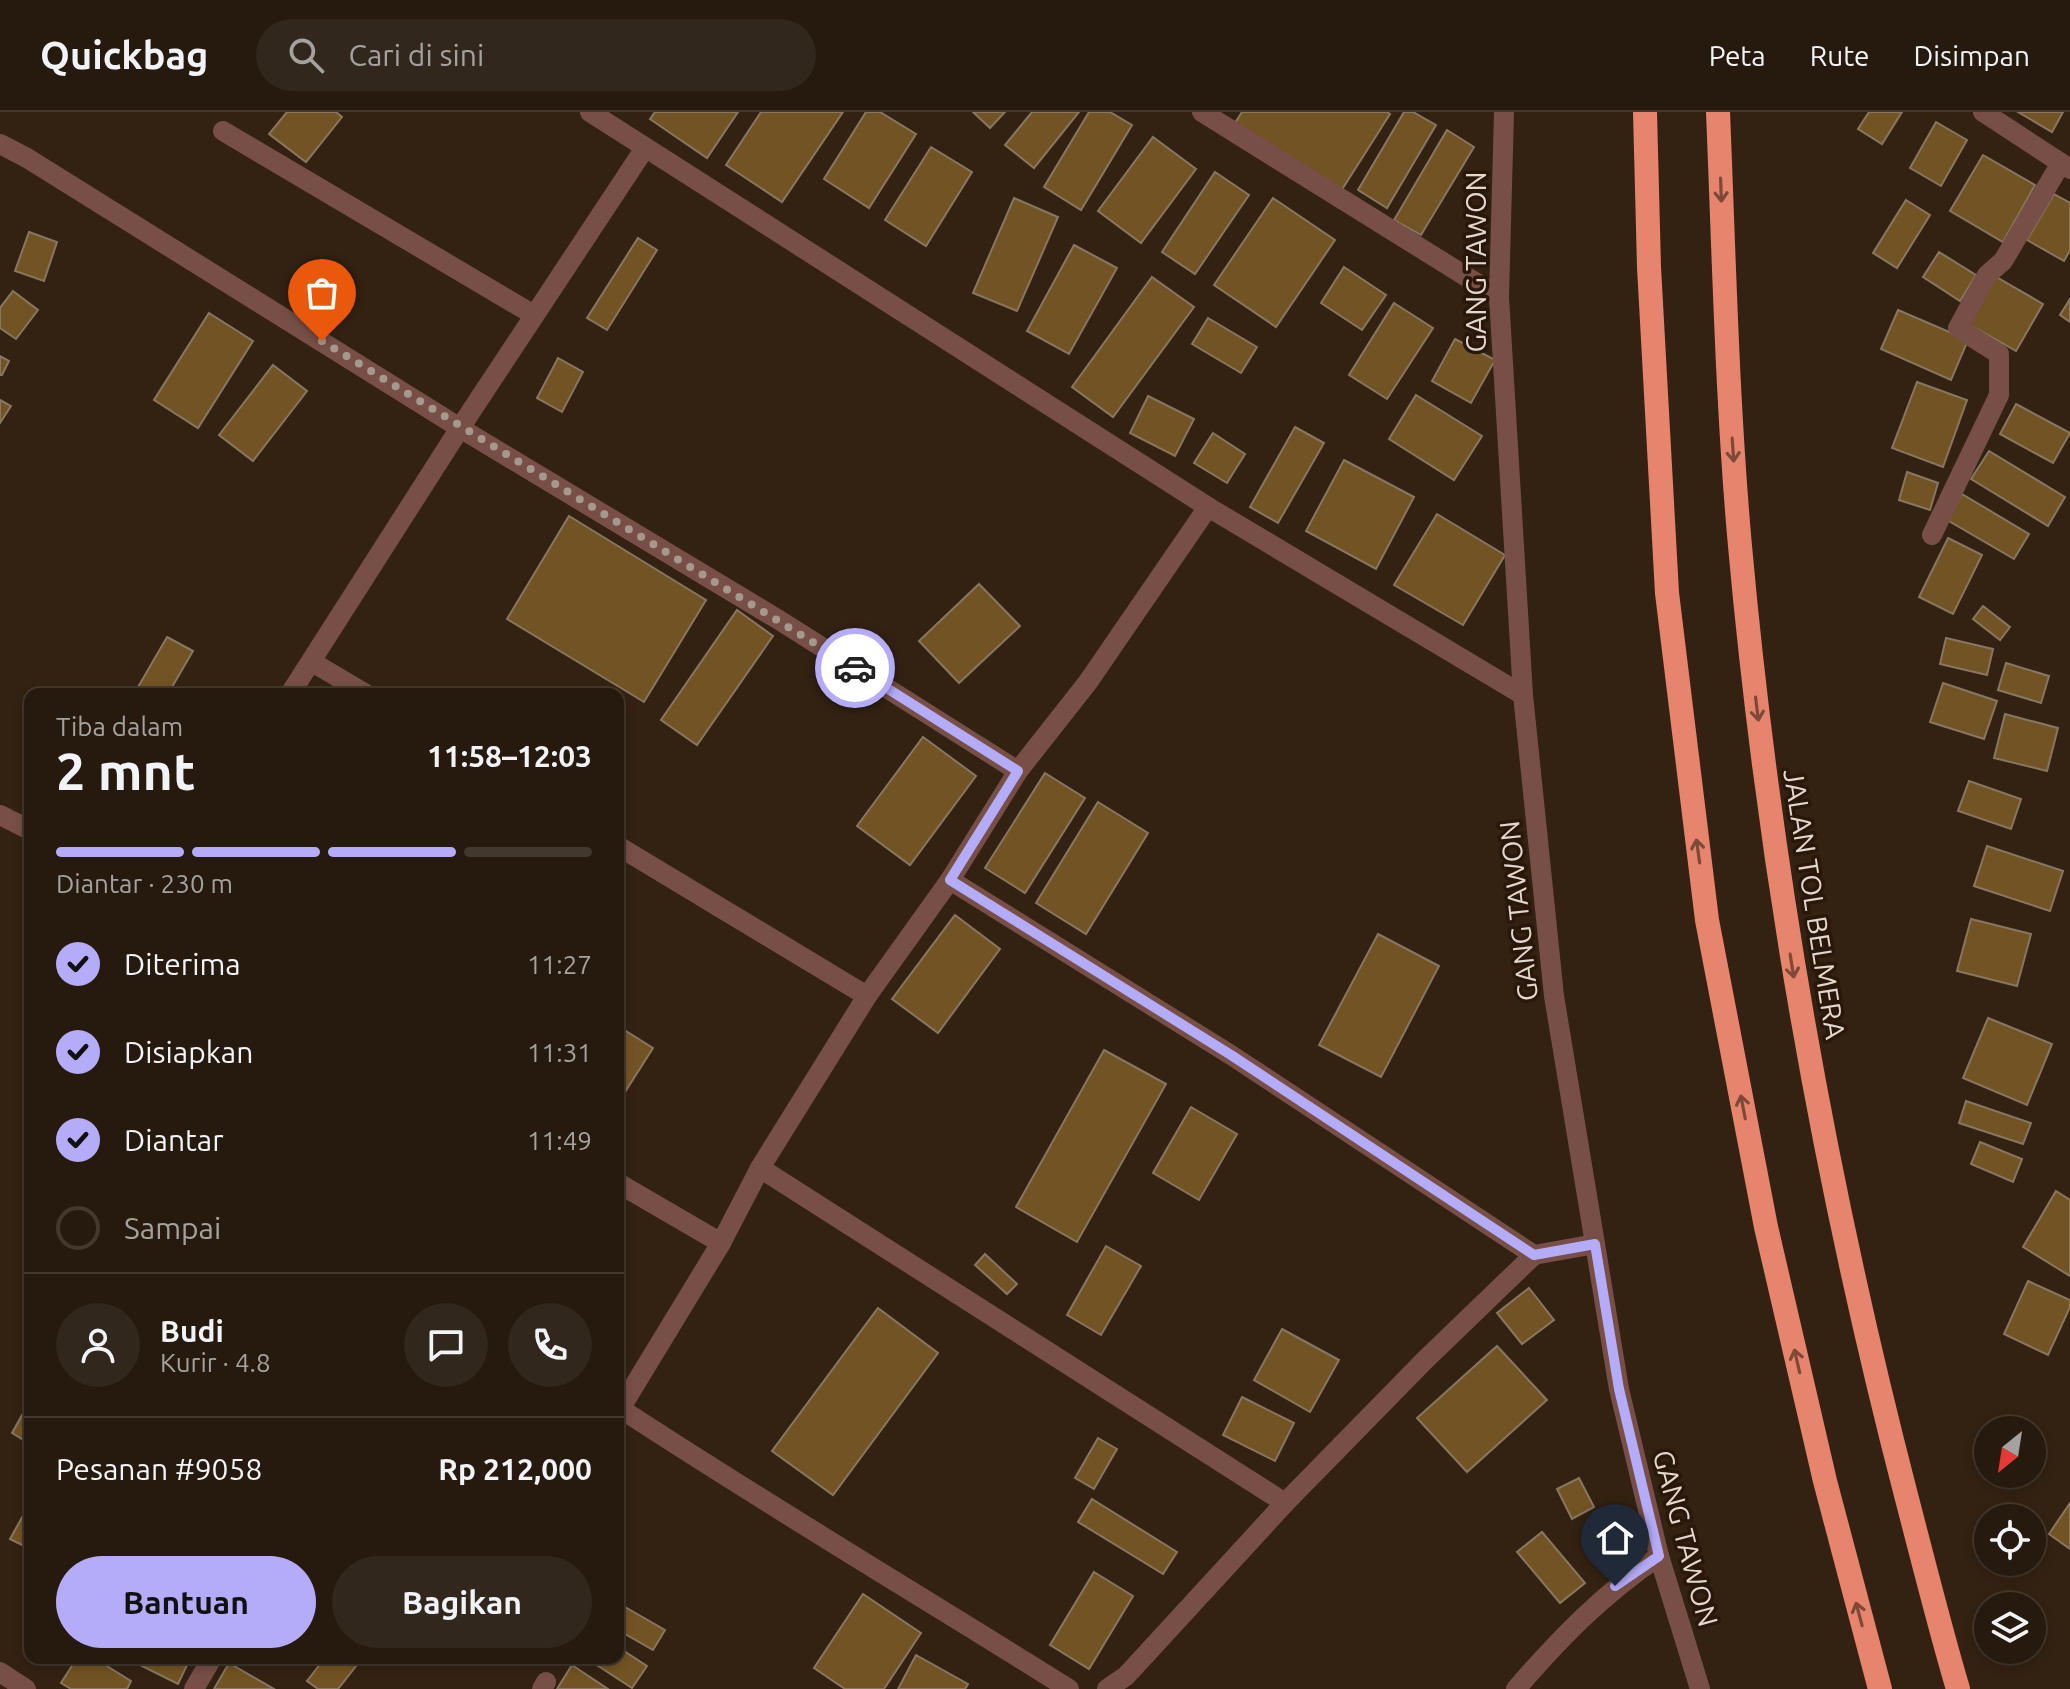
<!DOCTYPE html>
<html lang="id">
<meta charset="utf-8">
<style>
:root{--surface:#261a0e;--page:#32271c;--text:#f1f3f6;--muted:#a4a19e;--line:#42382e;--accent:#b5acf9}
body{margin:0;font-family:Ubuntu,sans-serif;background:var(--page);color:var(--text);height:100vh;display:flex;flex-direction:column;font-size:30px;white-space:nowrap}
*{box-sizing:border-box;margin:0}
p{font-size:26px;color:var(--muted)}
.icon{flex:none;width:44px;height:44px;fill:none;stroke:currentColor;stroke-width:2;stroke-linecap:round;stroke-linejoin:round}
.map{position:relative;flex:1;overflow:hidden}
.side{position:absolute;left:24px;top:576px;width:600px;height:976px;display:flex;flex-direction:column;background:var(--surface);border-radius:16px;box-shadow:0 4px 12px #0003,0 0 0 2px var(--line)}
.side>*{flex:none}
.needle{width:52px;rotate:210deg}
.buttons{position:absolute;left:1974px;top:1304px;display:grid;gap:16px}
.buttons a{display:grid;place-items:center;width:72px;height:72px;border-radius:50%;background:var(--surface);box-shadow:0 4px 12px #0003,0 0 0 2px var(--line);font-size:40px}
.pin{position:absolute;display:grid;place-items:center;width:68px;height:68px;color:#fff;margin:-82px -34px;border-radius:50% 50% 50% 0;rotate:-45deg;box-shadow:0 0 8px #0007}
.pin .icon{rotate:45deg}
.courier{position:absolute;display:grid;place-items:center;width:80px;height:80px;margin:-40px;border:6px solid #b5acf9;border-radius:50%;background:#fff;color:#222;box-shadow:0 2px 10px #0007}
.headline em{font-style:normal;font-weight:700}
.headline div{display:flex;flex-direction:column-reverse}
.headline{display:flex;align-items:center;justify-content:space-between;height:136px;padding:0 32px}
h1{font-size:52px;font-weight:700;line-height:60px}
.bar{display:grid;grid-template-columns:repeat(4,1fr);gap:12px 8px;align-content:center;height:96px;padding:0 32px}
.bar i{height:10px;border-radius:6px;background:var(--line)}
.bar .active{background:var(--accent)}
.bar p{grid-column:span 4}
.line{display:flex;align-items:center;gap:20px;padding:0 32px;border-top:2px solid var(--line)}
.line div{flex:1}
.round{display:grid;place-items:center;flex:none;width:84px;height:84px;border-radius:42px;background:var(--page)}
ol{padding:0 32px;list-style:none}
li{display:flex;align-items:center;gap:24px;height:88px}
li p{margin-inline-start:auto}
li .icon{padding:8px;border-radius:50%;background:var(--accent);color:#111;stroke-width:4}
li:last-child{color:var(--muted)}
li i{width:44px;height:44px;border:4px solid var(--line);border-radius:50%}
.button{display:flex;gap:16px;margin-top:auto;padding:16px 32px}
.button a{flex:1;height:92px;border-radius:48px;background:var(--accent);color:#111;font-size:32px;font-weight:700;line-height:92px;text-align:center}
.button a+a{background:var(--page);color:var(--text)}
header{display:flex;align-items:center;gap:48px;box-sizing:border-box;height:112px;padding:0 40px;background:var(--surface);border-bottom:2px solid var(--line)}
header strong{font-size:38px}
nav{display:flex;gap:44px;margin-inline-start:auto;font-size:28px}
.search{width:560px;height:72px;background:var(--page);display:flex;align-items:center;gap:20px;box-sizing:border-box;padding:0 28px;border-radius:44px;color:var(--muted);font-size:30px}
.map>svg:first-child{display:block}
</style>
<header>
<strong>Quickbag</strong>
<div class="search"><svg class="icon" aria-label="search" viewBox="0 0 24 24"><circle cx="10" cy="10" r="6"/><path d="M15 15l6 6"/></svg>Cari di sini</div>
<nav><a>Peta</a><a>Rute</a><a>Disimpan</a></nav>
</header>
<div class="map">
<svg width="2070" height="1577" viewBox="0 0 2070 1577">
<rect width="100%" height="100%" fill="#332212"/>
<g fill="#725323" stroke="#877762" stroke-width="2">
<polygon points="287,0 336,0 342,5 306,50 269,22"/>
<polygon points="655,0 738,0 707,46 650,7"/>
<polygon points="761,0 843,0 782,90 726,53"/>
<polygon points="866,0 880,0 916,22 869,96 824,67"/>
<polygon points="973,0 1005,0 990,16"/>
<polygon points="1032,0 1079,0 1034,56 1005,33"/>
<polygon points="1089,0 1110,0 1132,13 1081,98 1044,75"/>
<polygon points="1242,0 1387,0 1390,2 1341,79 1235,11"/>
<polygon points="1404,0 1413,0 1436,13 1387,96 1358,78"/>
<polygon points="1869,0 1902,0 1882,32 1858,17"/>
<polygon points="2018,0 2063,0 2052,20"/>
<polygon points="1936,10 1967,28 1941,74 1910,56"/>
<polygon points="1447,18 1474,35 1421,123 1394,108"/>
<polygon points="1153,25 1196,57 1141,131 1098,99"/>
<polygon points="931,35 972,60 926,134 885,108"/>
<polygon points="1983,43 2035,73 2003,130 1950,99"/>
<polygon points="1215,60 1249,83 1195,162 1162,140"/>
<polygon points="2054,82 2070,91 2070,138 2064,149 2027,128"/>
<polygon points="1014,86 1058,105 1017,199 973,181"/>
<polygon points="1273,86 1335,128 1276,215 1214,173"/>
<polygon points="1906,88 1930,103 1897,156 1873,141"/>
<polygon points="29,120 57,130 44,169 15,159"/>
<polygon points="638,126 657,138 607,218 587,206"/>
<polygon points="1074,133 1117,156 1069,242 1027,219"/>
<polygon points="1939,140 1976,163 1960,189 1923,165"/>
<polygon points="1344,155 1386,183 1362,218 1321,191"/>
<polygon points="1993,163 2043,192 2016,239 1965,210"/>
<polygon points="1152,165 1194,195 1113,305 1072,275"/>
<polygon points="13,179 38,198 16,227 0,216 0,196"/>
<polygon points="2070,187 2070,210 2060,203"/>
<polygon points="1394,191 1433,216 1387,287 1349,263"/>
<polygon points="1898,198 1968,228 1951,268 1881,237"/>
<polygon points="209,201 253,229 198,316 154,288"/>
<polygon points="1208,206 1257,235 1241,261 1192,232"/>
<polygon points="1455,227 1495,248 1471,291 1432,269"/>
<polygon points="0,244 9,249 2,263 0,263"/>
<polygon points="558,246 583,260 562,300 537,286"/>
<polygon points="273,253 307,279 253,349 219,323"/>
<polygon points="1917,270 1967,288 1943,355 1892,336"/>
<polygon points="1416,283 1482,324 1454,368 1389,327"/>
<polygon points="1148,284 1194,307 1175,344 1130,321"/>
<polygon points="0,288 11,294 0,311"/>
<polygon points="2016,292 2070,321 2053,351 2000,322"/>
<polygon points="1295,315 1324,331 1278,411 1250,395"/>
<polygon points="1213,321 1245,342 1227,371 1194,351"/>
<polygon points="1989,339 2065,385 2048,414 1971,367"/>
<polygon points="1344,348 1414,385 1376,457 1306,419"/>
<polygon points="1907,360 1938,371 1930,398 1899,388"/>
<polygon points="1962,382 2029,422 2014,447 1947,408"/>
<polygon points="1437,402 1505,443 1463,513 1394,473"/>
<polygon points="569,404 706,488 644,590 507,507"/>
<polygon points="1948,426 1982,443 1953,502 1919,485"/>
<polygon points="979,472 1020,514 959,571 919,529"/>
<polygon points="1983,494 2010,515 2000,528 1973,507"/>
<polygon points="737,498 773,524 697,633 661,608"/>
<polygon points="167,525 193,539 168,582 134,582"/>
<polygon points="1946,526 1993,537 1987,563 1940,552"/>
<polygon points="2006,551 2049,564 2041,591 1998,578"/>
<polygon points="1943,571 1997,589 1984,627 1930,610"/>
<polygon points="2005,602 2058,616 2047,659 1994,646"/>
<polygon points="923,625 976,664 910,753 857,714"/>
<polygon points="1045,661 1085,686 1025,781 985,756"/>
<polygon points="1969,669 2021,687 2011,717 1958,699"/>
<polygon points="1098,690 1148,721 1086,822 1036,791"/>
<polygon points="1987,734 2063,759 2050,799 1974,774"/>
<polygon points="955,803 1000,837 938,921 892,887"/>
<polygon points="1971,807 2031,822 2017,874 1957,859"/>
<polygon points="1378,822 1439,854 1381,965 1319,933"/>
<polygon points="1988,906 2052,932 2027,993 1963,966"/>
<polygon points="618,914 653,936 618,991"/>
<polygon points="1104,938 1166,972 1077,1130 1016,1095"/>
<polygon points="1966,989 2031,1011 2023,1032 1959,1011"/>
<polygon points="1191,995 1237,1022 1199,1088 1153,1061"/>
<polygon points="1980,1030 2022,1047 2013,1070 1971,1052"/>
<polygon points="2056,1079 2070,1088 2070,1164 2023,1135"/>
<polygon points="1106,1134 1141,1154 1101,1223 1067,1203"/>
<polygon points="985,1142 1017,1172 1007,1182 975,1153"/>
<polygon points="2028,1169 2070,1188 2070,1195 2048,1243 2004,1222"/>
<polygon points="1529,1176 1554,1208 1522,1232 1497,1201"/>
<polygon points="878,1196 938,1241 833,1383 772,1339"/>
<polygon points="1282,1217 1339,1248 1310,1300 1254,1268"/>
<polygon points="1497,1234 1547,1288 1467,1360 1417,1306"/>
<polygon points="1242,1285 1294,1311 1275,1349 1223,1323"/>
<polygon points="30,1289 30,1332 12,1321"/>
<polygon points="1098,1326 1117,1337 1094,1377 1075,1366"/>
<polygon points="1579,1366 1594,1395 1572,1407 1557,1377"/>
<polygon points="1092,1387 1177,1440 1163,1462 1078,1410"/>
<polygon points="30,1391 30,1437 10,1427"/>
<polygon points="2070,1391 2070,1437 2049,1422"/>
<polygon points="1542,1420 1585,1471 1560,1491 1517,1440"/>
<polygon points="1094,1460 1133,1484 1089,1557 1050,1533"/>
<polygon points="863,1482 921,1521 884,1577 845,1577 814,1556"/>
<polygon points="625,1495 665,1518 653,1538 618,1518 618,1507"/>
<polygon points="618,1535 647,1554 632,1576 586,1546 618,1546"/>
<polygon points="916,1543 968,1572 965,1577 898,1577"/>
<polygon points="77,1546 94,1546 131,1569 127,1577 71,1577 61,1571"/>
<polygon points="126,1546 188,1546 190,1547 178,1572"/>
<polygon points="325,1546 356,1546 360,1549 338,1577 318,1577 307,1569"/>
<polygon points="229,1551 274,1577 214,1577"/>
<polygon points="572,1553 608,1577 557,1577"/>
</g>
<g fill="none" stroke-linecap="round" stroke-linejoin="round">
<g stroke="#774f46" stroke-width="20">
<polyline points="223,19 534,203"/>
<polyline points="0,703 30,718"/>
</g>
<g stroke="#774f46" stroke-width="20">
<polyline points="590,0 1208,395 1523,583"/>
<polyline points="1202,0 1499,185"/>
<polyline points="1504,0 1499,185 1523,583 1554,884 1619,1277 1659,1444 1700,1577"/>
<polyline points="1983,0 2070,57"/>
<polyline points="0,32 27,46 460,316 779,508 1018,659"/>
<polyline points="1932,423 1999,283 1999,242 1958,216 1987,163 2003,149 2061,51"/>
<polyline points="312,550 366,582"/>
<polyline points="290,582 460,316 645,36"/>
<polyline points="618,734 867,884"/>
<polyline points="950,768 1231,943 1534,1143 1595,1132"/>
<polyline points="760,1056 1285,1391 1424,1249 1534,1143"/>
<polyline points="618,1071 721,1131 760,1056 867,884 950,768 1018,659 1088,570 1208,395"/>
<path d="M618,1295C766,1392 919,1483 1069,1577"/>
<polyline points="620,1297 721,1131"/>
<polyline points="0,1560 26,1577"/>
<polyline points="194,1577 212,1546"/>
<polyline points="542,1577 546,1570"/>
<polyline points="1107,1577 1126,1564 1285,1391"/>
<path d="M1516,1577C1562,1524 1601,1484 1659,1444"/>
</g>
<g stroke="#e7846e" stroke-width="24">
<polyline points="1645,0 1649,155 1667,481 1707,808 1766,1115 1825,1369 1880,1577"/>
<path d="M1718,0C1724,144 1727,290 1740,434C1769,755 1825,1071 1906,1383C1923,1448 1939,1513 1958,1577"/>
</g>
</g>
<defs><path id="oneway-shaft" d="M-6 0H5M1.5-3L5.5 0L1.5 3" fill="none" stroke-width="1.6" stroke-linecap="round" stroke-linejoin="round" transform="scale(2)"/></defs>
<g stroke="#7e4936">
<use href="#oneway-shaft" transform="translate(1721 78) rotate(88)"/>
<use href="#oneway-shaft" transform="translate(1733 338) rotate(86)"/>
<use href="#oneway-shaft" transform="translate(1757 597) rotate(83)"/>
<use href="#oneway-shaft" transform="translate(1698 739) rotate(-98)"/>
<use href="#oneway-shaft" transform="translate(1792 854) rotate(81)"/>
<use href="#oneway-shaft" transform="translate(1743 995) rotate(-101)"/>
<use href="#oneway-shaft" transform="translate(1797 1249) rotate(-103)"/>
<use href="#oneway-shaft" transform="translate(1859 1502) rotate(-105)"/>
</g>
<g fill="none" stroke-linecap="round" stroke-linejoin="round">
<polyline stroke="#a5988c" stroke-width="8" stroke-dasharray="0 14.4" points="322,229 855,556"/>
<polyline stroke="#b5acf9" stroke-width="10" points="855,556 1018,659 950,768 1231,943 1534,1143 1595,1132 1619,1277 1659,1444 1615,1474"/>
</g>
<g text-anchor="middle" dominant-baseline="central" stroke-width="7" stroke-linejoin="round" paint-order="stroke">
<g font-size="28" fill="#e3d7ce" stroke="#291809">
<text transform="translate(1475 150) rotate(-90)">GANG TAWON</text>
<text transform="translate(1815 792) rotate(81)">JALAN TOL BELMERA</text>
<text transform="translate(1518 799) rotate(-96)">GANG TAWON</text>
<text transform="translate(1686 1426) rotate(75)">GANG TAWON</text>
</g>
</g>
</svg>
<div class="buttons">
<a><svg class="needle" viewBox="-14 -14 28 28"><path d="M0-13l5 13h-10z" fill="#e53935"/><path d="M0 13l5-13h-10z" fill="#a4a19e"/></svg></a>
<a><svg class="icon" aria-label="locate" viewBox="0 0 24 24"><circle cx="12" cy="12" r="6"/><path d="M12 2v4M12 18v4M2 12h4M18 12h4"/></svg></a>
<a><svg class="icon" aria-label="layers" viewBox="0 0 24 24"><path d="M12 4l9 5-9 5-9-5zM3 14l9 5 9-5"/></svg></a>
</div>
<div class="pin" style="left:322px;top:229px;background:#ea580c"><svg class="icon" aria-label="bag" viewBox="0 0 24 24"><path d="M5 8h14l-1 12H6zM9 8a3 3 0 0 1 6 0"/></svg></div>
<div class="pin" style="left:1615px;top:1474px;background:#1f2937"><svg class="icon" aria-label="home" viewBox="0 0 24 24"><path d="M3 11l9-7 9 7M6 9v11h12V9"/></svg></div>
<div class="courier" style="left:855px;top:556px"><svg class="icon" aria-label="car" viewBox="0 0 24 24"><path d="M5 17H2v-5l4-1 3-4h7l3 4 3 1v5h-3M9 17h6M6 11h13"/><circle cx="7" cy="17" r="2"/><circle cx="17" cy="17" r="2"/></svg></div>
<section class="side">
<div class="headline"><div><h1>2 mnt</h1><p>Tiba dalam</p></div><em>11:58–12:03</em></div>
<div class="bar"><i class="active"></i><i class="active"></i><i class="active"></i><i></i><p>Diantar · 230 m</p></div>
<ol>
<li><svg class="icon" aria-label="check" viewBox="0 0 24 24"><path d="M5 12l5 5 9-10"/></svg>Diterima<p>11:27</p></li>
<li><svg class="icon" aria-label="check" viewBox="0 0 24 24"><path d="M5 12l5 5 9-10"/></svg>Disiapkan<p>11:31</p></li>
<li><svg class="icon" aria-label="check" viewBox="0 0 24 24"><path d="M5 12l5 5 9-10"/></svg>Diantar<p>11:49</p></li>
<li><i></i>Sampai</li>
</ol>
<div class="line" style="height:144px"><a class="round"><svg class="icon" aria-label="person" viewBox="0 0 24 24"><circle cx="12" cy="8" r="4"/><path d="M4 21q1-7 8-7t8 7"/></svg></a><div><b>Budi</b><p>Kurir · 4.8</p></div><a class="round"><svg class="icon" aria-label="chat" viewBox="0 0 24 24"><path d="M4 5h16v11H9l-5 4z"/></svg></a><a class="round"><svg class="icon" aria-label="phone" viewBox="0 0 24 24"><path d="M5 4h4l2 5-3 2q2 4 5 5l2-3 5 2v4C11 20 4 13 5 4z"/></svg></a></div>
<div class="line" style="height:104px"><div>Pesanan #9058</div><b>Rp 212,000</b></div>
<div class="button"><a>Bantuan</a><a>Bagikan</a></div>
</section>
</div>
